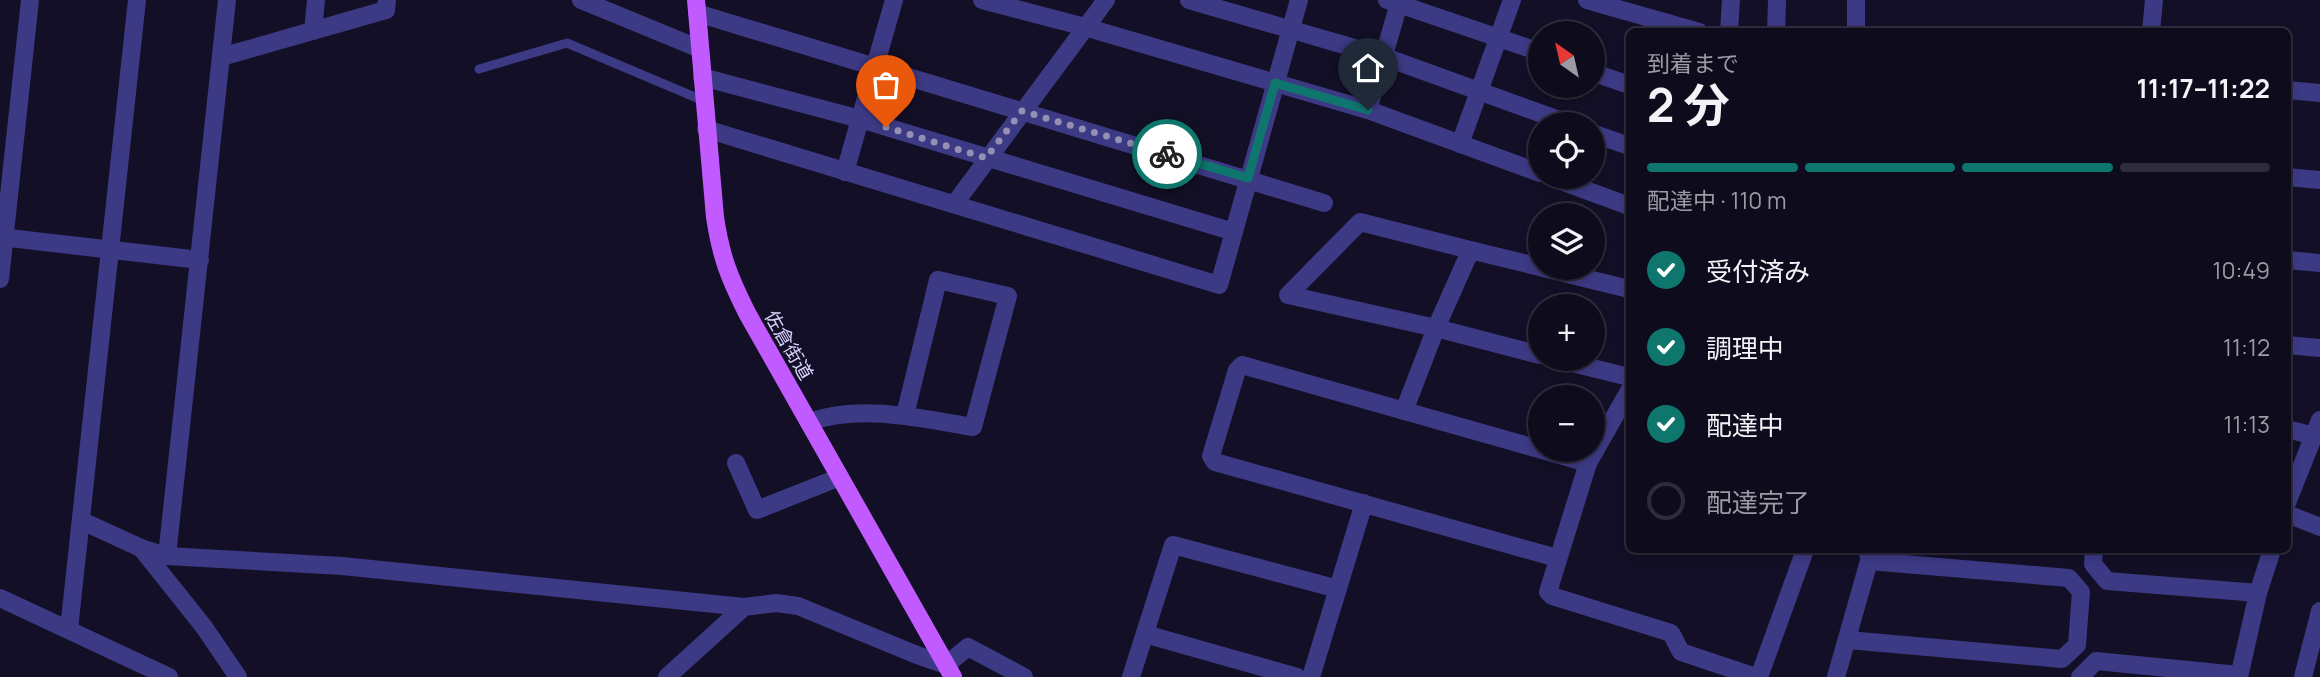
<!DOCTYPE html>
<html lang="ja">
<meta charset="utf-8">
<style>
:root{--surface:#0e0b1c;--page:#171425;--text:#f1f3f6;--muted:#9b9ba3;--line:#2e2b3b;--accent:#0f766e}
body{margin:0;font-family:Manrope,"Noto Sans JP",sans-serif;background:var(--page);color:var(--text);height:100vh;display:flex;flex-direction:column;font-size:26px;white-space:nowrap}
*{box-sizing:border-box;margin:0}
p{font-size:23px;color:var(--muted)}
.icon{flex:none;width:38px;height:38px;fill:none;stroke:currentColor;stroke-width:2;stroke-linecap:round;stroke-linejoin:round}
.map{position:relative;flex:1;overflow:hidden}
.side{position:absolute;left:1626px;top:28px;width:665px;height:525px;display:flex;flex-direction:column;background:var(--surface);border-radius:10px;box-shadow:0 4px 10px #0003,0 0 0 2px var(--line)}
.side>*{flex:none}
.needle{width:46px;rotate:326deg}
.controls{position:absolute;left:1528px;top:21px;display:grid;gap:14px}
.controls a{display:grid;place-items:center;width:77px;height:77px;border-radius:50%;background:var(--surface);box-shadow:0 4px 10px #0003,0 0 0 2px var(--line);font-size:35px}
.pin{position:absolute;display:grid;place-items:center;width:60px;height:60px;color:#fff;margin:-72px -30px;border-radius:50% 50% 50% 0;rotate:-45deg;box-shadow:0 0 7px #0007}
.pin .icon{rotate:45deg}
.courier{position:absolute;display:grid;place-items:center;width:70px;height:70px;margin:-35px;border:5px solid #0f766e;border-radius:50%;background:#fff;color:#222;box-shadow:0 2px 9px #0007}
.head em{font-style:normal;font-weight:700}
.head div{display:flex;flex-direction:column-reverse}
.head{display:flex;align-items:center;justify-content:space-between;height:119px;padding:0 21px}
h1{font-size:46px;font-weight:700;line-height:52px}
.bar{display:grid;grid-template-columns:repeat(4,1fr);gap:10px 7px;align-content:center;height:84px;padding:0 21px}
.bar i{height:9px;border-radius:5px;background:var(--line)}
.bar .active{background:var(--accent)}
.bar p{grid-column:span 4}
ol{padding:0 21px;list-style:none}
li{display:flex;align-items:center;gap:21px;height:77px}
li p{margin-inline-start:auto}
li .icon{padding:7px;border-radius:50%;background:var(--accent);color:#fff;stroke-width:4}
li:last-child{color:var(--muted)}
li i{width:38px;height:38px;border:4px solid var(--line);border-radius:50%}
.map>svg:first-child{display:block}
</style>
<div class="map">
<svg width="2320" height="677" viewBox="0 0 2320 677">
<rect width="100%" height="100%" fill="#130f26"/>
<g fill="none" stroke-linecap="round" stroke-linejoin="round">
<polyline stroke="#3d3a85" stroke-width="9" points="479,69 567,43 704,101"/>
<g stroke="#3d3a85" stroke-width="18">
<polyline points="581,0 700,49"/>
<polyline points="982,0 1085,27 1368,110 1540,173"/>
<polyline points="1189,0 1382,56 1570,124"/>
<polyline points="1387,0 1540,52"/>
<polyline points="1587,0 1699,32"/>
<polyline points="697,13 1324,203"/>
<polyline points="313,31 316,0"/>
<polyline points="1729,32 1731,0"/>
<polyline points="1776,32 1777,0"/>
<polyline points="2151,32 2154,0"/>
<polyline points="221,57 386,10 387,0"/>
<polyline points="1592,72 1629,85"/>
<polyline points="702,77 860,119 1234,232"/>
<polyline points="2287,90 2320,93"/>
<polyline points="1368,110 1400,0"/>
<polyline points="706,129 1219,285 1299,0"/>
<polyline points="1592,133 1629,146"/>
<polyline points="1460,144 1512,0"/>
<polyline points="845,172 894,0"/>
<polyline points="1550,177 1629,206"/>
<polyline points="2287,177 2320,180"/>
<polyline points="955,203 1106,0"/>
<polyline points="0,237 200,260"/>
<polyline points="1474,251 1360,222 1288,295 1436,328 1540,355"/>
<polyline points="2287,260 2320,263"/>
<polyline points="1543,268 1629,289"/>
<polyline points="2287,345 2320,348"/>
<polyline points="1556,359 1629,377"/>
<polyline points="1629,391 1588,463 1548,592 1552,596 1671,633 1681,652 1756,677"/>
<polyline points="1404,411 1436,328 1468,256 1474,251 1540,267"/>
<path d="M809,422C861,404 920,418 973,427L1008,296L938,280L905,415"/>
<polyline points="2287,429 2314,436"/>
<polyline points="736,463 757,510 840,477"/>
<polyline points="2287,503 2320,420"/>
<polyline points="2287,514 2320,527"/>
<polyline points="82,521 141,548 167,556 342,566 744,607"/>
<polyline points="141,548 204,627 238,677"/>
<polyline points="2094,550 2093,564 2107,581 2258,593"/>
<polyline points="167,556 227,0"/>
<polyline points="1557,558 1215,462 1211,456 1237,370 1242,365 1588,463"/>
<polyline points="0,598 169,677"/>
<polyline points="69,629 137,0"/>
<polyline points="1145,634 1297,677"/>
<polyline points="1848,640 2062,659 2077,645 2081,592 2069,578 1869,561"/>
<polyline points="667,677 744,607 776,603 798,606 917,655 946,665 968,647 1024,677"/>
<polyline points="1131,677 1173,545 1338,589"/>
<polyline points="1311,677 1364,503"/>
<polyline points="1759,677 1805,550"/>
<polyline points="2080,677 2096,661 2239,675"/>
<polyline points="2239,677 2258,593 2272,550"/>
</g>
<g stroke="#3d3a85" stroke-width="18">
<polyline points="1856,0 1856,32"/>
<polyline points="0,279 30,0"/>
<polyline points="1836,677 1869,561 1868,550"/>
<polyline points="2303,677 2320,611"/>
</g>
<path stroke="#c25bff" stroke-width="18" d="M696,0L715,217C721,257 729,277 747,313L953,677"/>
</g>
<g fill="none" stroke-linecap="round" stroke-linejoin="round">
<polyline stroke="#948fb3" stroke-width="7" stroke-dasharray="0 12.6" points="886,127 986,158 1022,111 1167,154"/>
<polyline stroke="#0f766e" stroke-width="9" points="1167,154 1248,178 1275,83 1368,110"/>
</g>
<g text-anchor="middle" dominant-baseline="central" stroke-width="6" stroke-linejoin="round" paint-order="stroke">
<g font-size="19" fill="#d9d4ff" stroke="#130f26">
<text transform="translate(789 345) rotate(60)">佐倉街道</text>
</g>
</g>
</svg>
<div class="controls">
<a><svg class="needle" viewBox="-14 -14 28 28"><path d="M0-13l5 13h-10z" fill="#e53935"/><path d="M0 13l5-13h-10z" fill="#9b9ba3"/></svg></a>
<a><svg class="icon" aria-label="locate" viewBox="0 0 24 24"><circle cx="12" cy="12" r="6"/><path d="M12 2v4M12 18v4M2 12h4M18 12h4"/></svg></a>
<a><svg class="icon" aria-label="layers" viewBox="0 0 24 24"><path d="M12 4l9 5-9 5-9-5zM3 14l9 5 9-5"/></svg></a>
<a>+</a>
<a>−</a>
</div>
<div class="pin" style="left:886px;top:127px;background:#ea580c"><svg class="icon" aria-label="bag" viewBox="0 0 24 24"><path d="M5 8h14l-1 12H6zM9 8a3 3 0 0 1 6 0"/></svg></div>
<div class="pin" style="left:1368px;top:110px;background:#1f2937"><svg class="icon" aria-label="home" viewBox="0 0 24 24"><path d="M3 11l9-7 9 7M6 9v11h12V9"/></svg></div>
<div class="courier" style="left:1167px;top:154px"><svg class="icon" aria-label="bike" viewBox="0 0 24 24"><circle cx="6" cy="16" r="4"/><circle cx="18" cy="16" r="4"/><path d="M6 16l4-8h5l3 8M10 8l3 8H6M13 5h3"/></svg></div>
<section class="side">
<div class="head"><div><h1>2 分</h1><p>到着まで</p></div><em>11:17–11:22</em></div>
<div class="bar"><i class="active"></i><i class="active"></i><i class="active"></i><i></i><p>配達中 · 110 m</p></div>
<ol>
<li><svg class="icon" aria-label="check" viewBox="0 0 24 24"><path d="M5 12l5 5 9-10"/></svg>受付済み<p>10:49</p></li>
<li><svg class="icon" aria-label="check" viewBox="0 0 24 24"><path d="M5 12l5 5 9-10"/></svg>調理中<p>11:12</p></li>
<li><svg class="icon" aria-label="check" viewBox="0 0 24 24"><path d="M5 12l5 5 9-10"/></svg>配達中<p>11:13</p></li>
<li><i></i>配達完了</li>
</ol>
</section>
</div>
